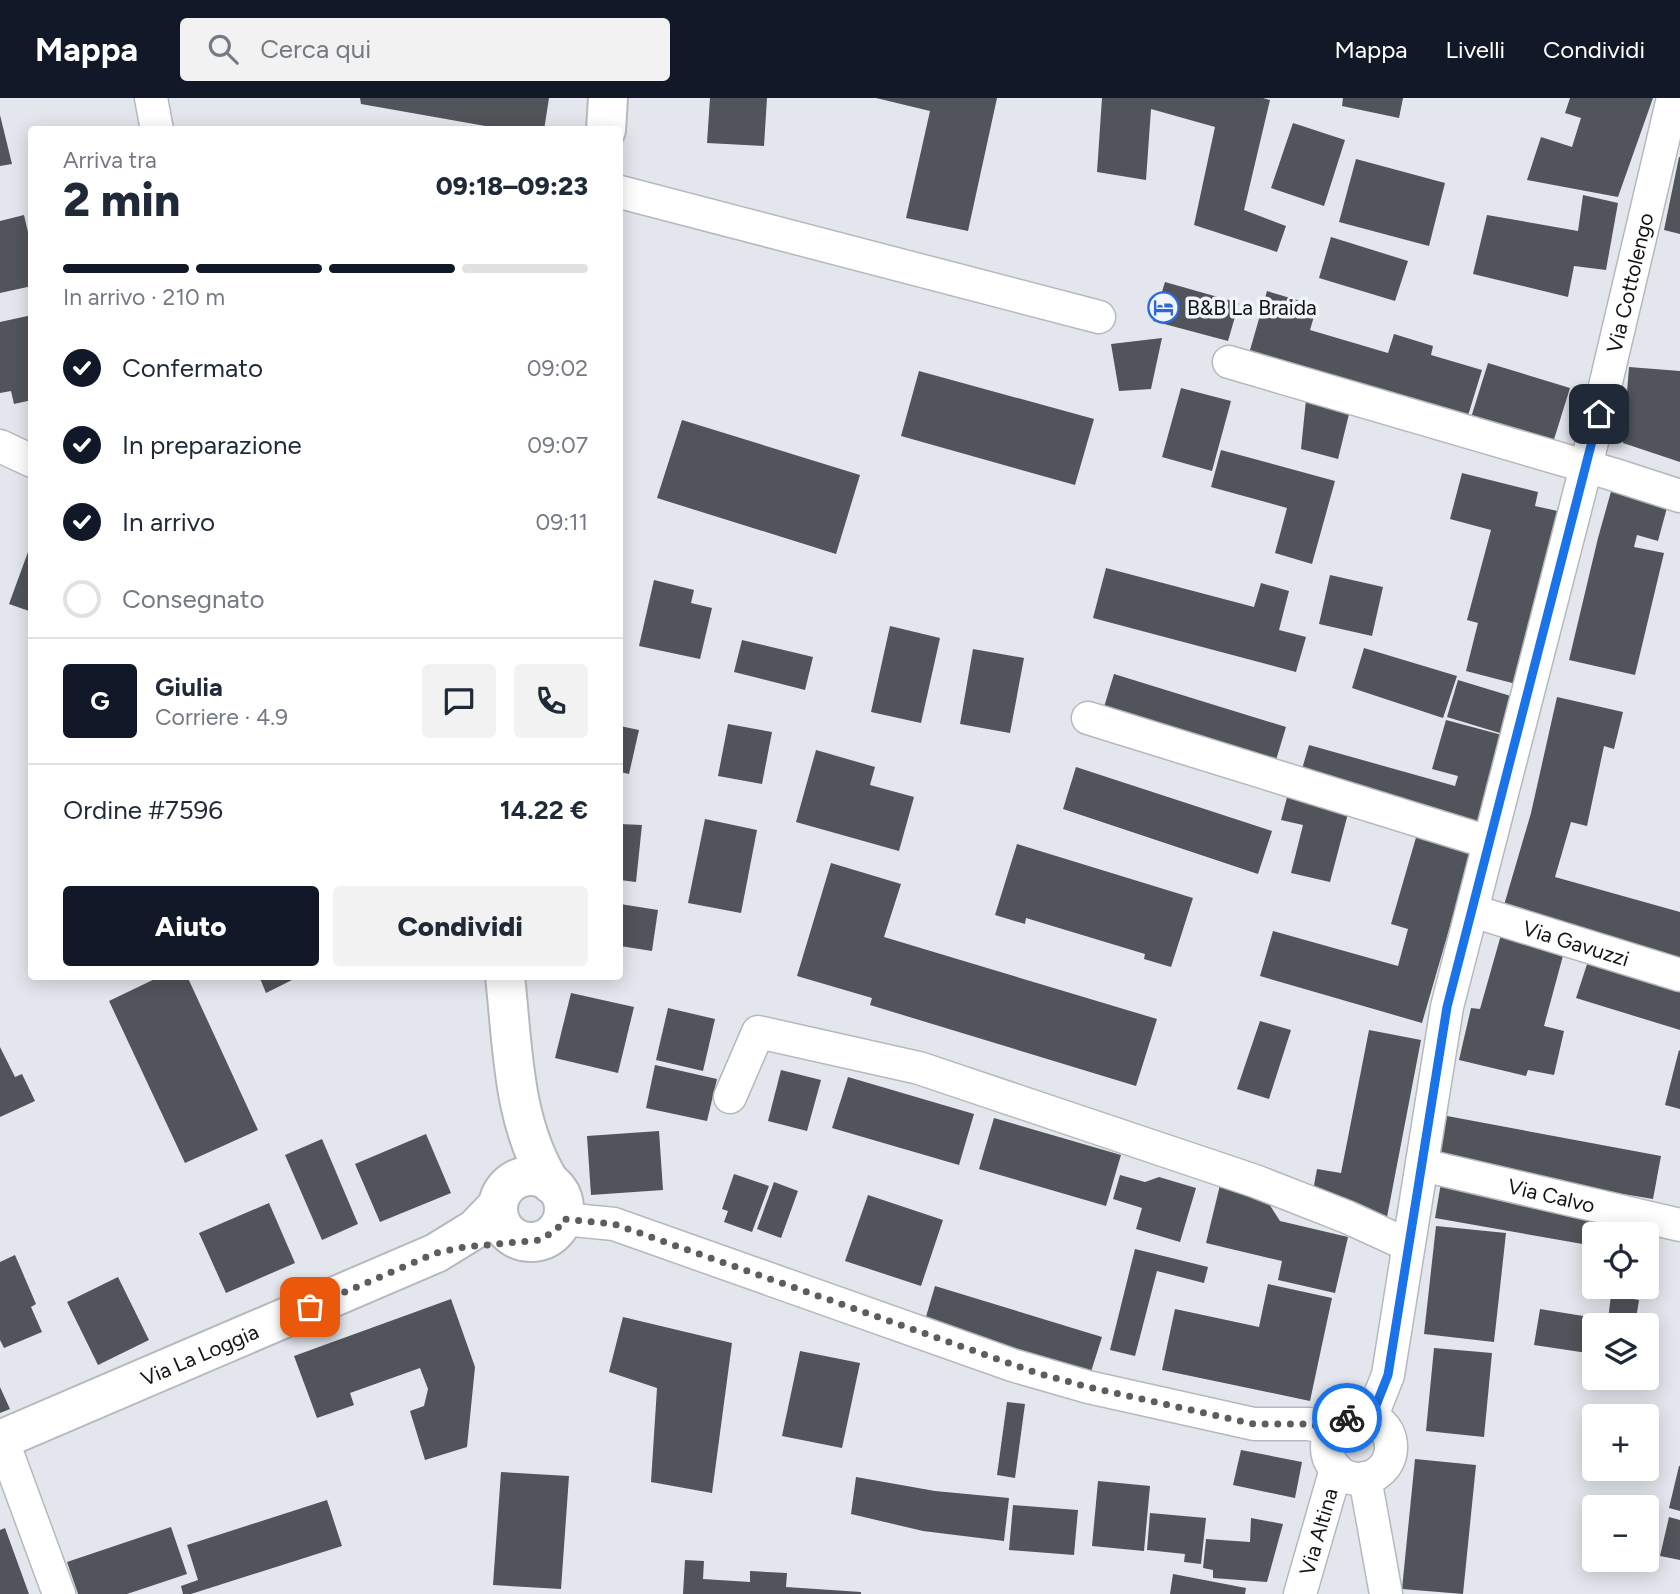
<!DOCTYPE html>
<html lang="it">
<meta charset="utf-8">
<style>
:root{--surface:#fff;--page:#f2f2f3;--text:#1f2937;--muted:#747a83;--line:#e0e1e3;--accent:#111827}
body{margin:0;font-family:Figtree,sans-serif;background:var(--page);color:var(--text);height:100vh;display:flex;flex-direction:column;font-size:26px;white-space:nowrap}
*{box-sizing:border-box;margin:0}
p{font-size:23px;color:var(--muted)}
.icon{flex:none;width:38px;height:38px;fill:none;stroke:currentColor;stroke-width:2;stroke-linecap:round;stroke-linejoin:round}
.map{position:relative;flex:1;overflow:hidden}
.sheet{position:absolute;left:28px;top:28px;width:595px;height:854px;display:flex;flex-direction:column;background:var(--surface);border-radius:7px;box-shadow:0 4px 18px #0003}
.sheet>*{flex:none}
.fabs{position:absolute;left:1582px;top:1124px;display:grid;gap:14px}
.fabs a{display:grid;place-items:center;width:77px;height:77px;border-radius:7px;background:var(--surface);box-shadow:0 4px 18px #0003;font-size:35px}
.pin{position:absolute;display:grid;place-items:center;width:60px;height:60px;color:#fff;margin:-30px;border-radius:14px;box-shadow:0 4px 10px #0006}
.courier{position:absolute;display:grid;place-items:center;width:70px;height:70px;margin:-35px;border:5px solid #1a73e8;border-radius:50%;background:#fff;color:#222;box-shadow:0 2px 9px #0007}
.overview em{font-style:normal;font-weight:800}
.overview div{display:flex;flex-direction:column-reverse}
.overview{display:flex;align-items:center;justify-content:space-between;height:119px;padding:0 35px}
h1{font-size:46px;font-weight:800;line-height:52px}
.bar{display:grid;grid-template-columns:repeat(4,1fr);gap:10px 7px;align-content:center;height:84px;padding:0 35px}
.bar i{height:9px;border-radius:5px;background:var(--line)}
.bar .active{background:var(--accent)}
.bar p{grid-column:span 4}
.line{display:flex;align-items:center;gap:18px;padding:0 35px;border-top:2px solid var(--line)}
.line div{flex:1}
.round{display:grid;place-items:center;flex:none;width:74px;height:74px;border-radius:7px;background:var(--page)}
ol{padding:0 35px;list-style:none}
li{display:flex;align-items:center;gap:21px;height:77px}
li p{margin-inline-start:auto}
li .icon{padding:7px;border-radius:50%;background:var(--accent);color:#fff;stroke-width:4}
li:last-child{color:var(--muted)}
li i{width:38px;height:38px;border:4px solid var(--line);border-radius:50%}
.cta{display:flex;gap:14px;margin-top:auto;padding:14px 35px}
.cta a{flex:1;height:80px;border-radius:7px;background:var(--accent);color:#fff;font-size:28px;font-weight:800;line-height:80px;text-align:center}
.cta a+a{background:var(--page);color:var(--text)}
header{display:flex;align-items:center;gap:42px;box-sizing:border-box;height:98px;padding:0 35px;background:var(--accent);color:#fff}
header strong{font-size:33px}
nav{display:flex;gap:38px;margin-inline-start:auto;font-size:24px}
.search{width:490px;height:63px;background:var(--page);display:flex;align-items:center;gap:18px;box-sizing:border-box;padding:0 24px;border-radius:7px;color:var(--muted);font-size:26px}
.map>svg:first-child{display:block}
</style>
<header>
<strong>Mappa</strong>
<div class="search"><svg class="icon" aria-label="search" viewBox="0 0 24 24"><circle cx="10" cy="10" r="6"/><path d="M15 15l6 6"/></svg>Cerca qui</div>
<nav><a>Mappa</a><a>Livelli</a><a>Condividi</a></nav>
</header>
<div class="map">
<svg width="1680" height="1496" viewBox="0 0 1680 1496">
<rect width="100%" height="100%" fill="#e3e7ed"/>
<g fill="#51545a">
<polygon points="360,0 549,0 544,32 508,32 361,6"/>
<polygon points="710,0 767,0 764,48 707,45"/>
<polygon points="876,0 997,0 968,133 906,120 930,13"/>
<polygon points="1102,0 1263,0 1270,2 1244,112 1286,128 1277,154 1194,127 1215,29 1151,11 1146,82 1097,74"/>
<polygon points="1343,0 1403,0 1399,20 1342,8"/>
<polygon points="1570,0 1653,0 1618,99 1527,82 1541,39 1572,49 1581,20 1565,15"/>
<polygon points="0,17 12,66 0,68"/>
<polygon points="1293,25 1345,42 1324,108 1271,90"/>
<polygon points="1679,59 1680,59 1680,136 1664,132"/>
<polygon points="1356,61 1445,85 1429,148 1339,124"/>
<polygon points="1583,97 1618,105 1606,172 1574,168 1568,199 1473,176 1487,117 1578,133"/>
<polygon points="24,117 32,151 32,188 0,195 0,123"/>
<polygon points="1331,139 1408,163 1395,203 1319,180"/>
<polygon points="1165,184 1239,205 1228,243 1153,223"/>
<polygon points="1267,193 1317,208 1310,232 1388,255 1394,236 1433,248 1431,257 1482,272 1466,324 1248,259"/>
<polygon points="32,217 32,302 14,306 11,293 0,295 0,224"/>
<polygon points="1162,240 1151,291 1119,293 1111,246"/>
<polygon points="1488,265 1570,290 1551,351 1469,326"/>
<polygon points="1629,269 1680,273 1680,364 1623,345"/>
<polygon points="919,273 1094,321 1075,387 901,338"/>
<polygon points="1181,290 1231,303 1212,373 1162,359"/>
<polygon points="1307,292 1351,308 1338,361 1301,351"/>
<polygon points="682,322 860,377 836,456 657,400"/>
<polygon points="1221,352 1335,383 1312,466 1275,455 1287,410 1211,389"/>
<polygon points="1462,375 1538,394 1535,408 1562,414 1516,586 1466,573 1478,525 1467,522 1491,432 1450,421"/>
<polygon points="1612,390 1668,406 1658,443 1637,437 1634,449 1664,455 1635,577 1569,562 1598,440"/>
<polygon points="32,443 32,514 9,506"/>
<polygon points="1106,470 1254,509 1261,485 1289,493 1279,532 1306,539 1296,574 1093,520"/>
<polygon points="1330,477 1383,489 1372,538 1319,526"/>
<polygon points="654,482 694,492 691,505 712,510 700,561 639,548"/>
<polygon points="890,528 940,540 921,625 871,614"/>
<polygon points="742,542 813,559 805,592 734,574"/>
<polygon points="1364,550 1457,578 1443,620 1352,590"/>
<polygon points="973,551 1024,560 1010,635 960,626"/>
<polygon points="1114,576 1286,629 1273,672 1101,619"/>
<polygon points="1458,582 1514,599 1503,636 1447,619"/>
<polygon points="1557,599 1623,614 1614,651 1604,648 1587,728 1571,724 1555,779 1680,814 1680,866 1502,814 1531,715"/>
<polygon points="1446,622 1502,637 1476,728 1300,678 1309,647 1455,688 1458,678 1432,671"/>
<polygon points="728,626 772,634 762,686 718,678"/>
<polygon points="620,628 639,632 629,676 620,674"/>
<polygon points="816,652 875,669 870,687 914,699 899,753 796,724"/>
<polygon points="1076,669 1272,733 1258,776 1063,711"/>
<polygon points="1290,688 1351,704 1330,784 1291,775 1303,727 1281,722"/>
<polygon points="705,721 757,732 741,815 688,805"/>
<polygon points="620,726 642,727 636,784 620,782"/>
<polygon points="1417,736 1472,752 1422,925 1260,878 1273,833 1398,868 1408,831 1391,826"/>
<polygon points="1017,746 1193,800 1171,869 1144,861 1145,856 1026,820 1025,826 995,817"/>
<polygon points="831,765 901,786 884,839 1157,921 1136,988 870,907 872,900 797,878"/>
<polygon points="620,806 658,812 652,853 620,848"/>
<polygon points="1501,837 1564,854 1544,928 1564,933 1554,977 1528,972 1526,978 1459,962 1471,910 1480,911"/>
<polygon points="1590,857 1680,885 1680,932 1576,900"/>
<polygon points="161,878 187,878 258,1032 185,1065 109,903"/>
<polygon points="259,878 300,878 266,895"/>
<polygon points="571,895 634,909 618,975 555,960"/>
<polygon points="668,910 715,921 703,973 656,962"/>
<polygon points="1260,923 1291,932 1269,1001 1237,991"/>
<polygon points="1369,932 1421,942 1387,1119 1356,1113 1358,1106 1312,1098 1317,1071 1341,1075"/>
<polygon points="0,949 15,979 22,976 35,1003 0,1019"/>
<polygon points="1679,952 1680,953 1680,1011 1665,1007"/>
<polygon points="655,967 717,981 707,1023 646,1010"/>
<polygon points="781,972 821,982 807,1033 768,1023"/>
<polygon points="848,979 974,1016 959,1067 832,1030"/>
<polygon points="1447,1018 1661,1058 1653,1101 1437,1065"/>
<polygon points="994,1020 1121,1057 1106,1108 979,1071"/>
<polygon points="659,1033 663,1092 591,1097 587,1038"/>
<polygon points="426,1036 451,1095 380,1124 355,1066"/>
<polygon points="322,1041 358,1126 322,1142 285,1057"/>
<polygon points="734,1076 769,1088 752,1134 724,1124 728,1113 722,1111"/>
<polygon points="1120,1077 1145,1084 1159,1079 1196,1090 1180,1144 1136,1131 1142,1110 1113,1101"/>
<polygon points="774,1084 798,1093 781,1140 757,1131"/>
<polygon points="1441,1085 1657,1123 1650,1158 1647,1157 1647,1136 1594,1136 1594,1148 1435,1120"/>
<polygon points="1220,1087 1264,1098 1280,1123 1348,1139 1335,1195 1278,1182 1282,1163 1206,1145"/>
<polygon points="868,1097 943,1122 921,1188 845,1163"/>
<polygon points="269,1105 295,1165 226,1195 199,1135"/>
<polygon points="1436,1128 1506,1135 1494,1244 1424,1236"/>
<polygon points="1135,1151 1208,1169 1204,1185 1157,1173 1135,1258 1110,1252"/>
<polygon points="15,1157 36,1206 31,1209 42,1234 4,1250 0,1242 0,1164"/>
<polygon points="118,1179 149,1242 98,1267 67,1204"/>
<polygon points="1268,1186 1332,1200 1310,1303 1162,1272 1175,1211 1259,1229"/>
<polygon points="935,1188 1102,1239 1089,1280 923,1229"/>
<polygon points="1611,1197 1639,1202 1635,1227 1594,1227 1594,1256 1534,1247 1540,1211 1608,1222"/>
<polygon points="451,1201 475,1269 467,1349 425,1362 410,1313 424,1308 428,1291 420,1270 350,1295 354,1307 317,1320 294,1258"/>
<polygon points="623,1219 732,1245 712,1395 651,1384 657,1290 609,1274"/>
<polygon points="1434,1250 1492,1255 1484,1339 1426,1333"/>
<polygon points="800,1253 860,1265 842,1350 782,1338"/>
<polygon points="0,1289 10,1311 0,1315"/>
<polygon points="1007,1304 1025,1306 1015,1380 997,1377"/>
<polygon points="1241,1352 1302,1364 1295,1400 1233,1387"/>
<polygon points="1415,1361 1476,1367 1463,1496 1402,1491"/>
<polygon points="1679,1368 1680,1368 1680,1413 1669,1410"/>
<polygon points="501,1374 569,1378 561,1491 493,1487"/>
<polygon points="856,1379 935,1393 1009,1400 1004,1443 923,1433 851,1416"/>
<polygon points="1098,1383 1150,1388 1144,1453 1092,1448"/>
<polygon points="327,1402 342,1448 191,1496 183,1496 181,1488 198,1482 187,1447"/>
<polygon points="1013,1407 1078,1412 1074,1457 1009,1452"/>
<polygon points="1150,1415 1206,1420 1201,1466 1184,1464 1185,1456 1147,1452"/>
<polygon points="1669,1419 1680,1422 1680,1462 1660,1458"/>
<polygon points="1251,1420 1283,1426 1267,1484 1213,1480 1213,1472 1203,1470 1206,1441 1250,1444"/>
<polygon points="171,1429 187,1476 127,1496 78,1496 67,1464"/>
<polygon points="5,1430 29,1496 0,1496 0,1432"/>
<polygon points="685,1462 704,1463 703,1481 750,1484 750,1473 787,1475 786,1489 861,1494 861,1496 683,1496"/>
<polygon points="1173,1476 1246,1490 1245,1496 1170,1496"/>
</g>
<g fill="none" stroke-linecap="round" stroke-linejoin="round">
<defs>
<g id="street">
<polyline points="151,0 157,32"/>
<polyline points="620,94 1099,219"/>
<polyline points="1229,264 1612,376 1680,398"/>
<polyline points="0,348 32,363"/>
<polyline points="1088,620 1488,744"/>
<path id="s1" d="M1473,813L1680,877"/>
<polyline points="730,999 758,934 919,970 1255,1083 1347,1119 1408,1147"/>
<path id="s2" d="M1422,1067L1680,1127"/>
<polyline points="563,1121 614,1126 1012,1267 1088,1289 1254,1326 1309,1326 1332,1331"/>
<circle cx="1359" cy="1349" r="32"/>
<path id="s3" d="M1371,1320L1388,1277L1447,909L1586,369L1673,0"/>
<polyline points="2,1341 59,1496"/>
<polyline points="1365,1380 1386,1496"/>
<path id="s4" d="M1300,1496L1336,1371"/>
</g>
<g id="secondary">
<polyline points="606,32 608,0"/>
<path d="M505,878C513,949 512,1024 551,1086"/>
<circle cx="531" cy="1111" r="33"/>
<path id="s5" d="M0,1342L436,1155L475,1131L498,1107"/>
</g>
</defs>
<use href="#street" stroke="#b5b9bf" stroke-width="35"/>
<use href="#secondary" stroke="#b5b9bf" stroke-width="42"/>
<use href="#street" stroke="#fff" stroke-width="32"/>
<use href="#secondary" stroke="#fff" stroke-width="38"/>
</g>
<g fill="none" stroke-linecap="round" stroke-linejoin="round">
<polyline stroke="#5b5d61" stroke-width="7" stroke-dasharray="0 12.6" points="310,1209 436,1155 464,1149 541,1142 558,1130 563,1121 614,1126 1037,1275 1088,1289 1254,1326 1309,1326 1332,1331 1347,1320"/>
<polyline stroke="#1a73e8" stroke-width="9" points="1347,1320 1362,1318 1371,1320 1388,1277 1447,909 1599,316"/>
</g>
<defs>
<symbol id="hotel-ring" viewBox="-11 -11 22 22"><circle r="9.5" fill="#f0f4fb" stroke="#2f68d6" stroke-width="1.5"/><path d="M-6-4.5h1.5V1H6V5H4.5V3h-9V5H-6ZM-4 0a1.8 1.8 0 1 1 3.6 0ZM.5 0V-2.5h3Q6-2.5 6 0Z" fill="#2f68d6"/></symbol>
</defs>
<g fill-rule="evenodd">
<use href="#hotel-ring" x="1146" y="192" width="35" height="35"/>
</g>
<g text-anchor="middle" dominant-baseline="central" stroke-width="7" stroke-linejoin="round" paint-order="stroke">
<g font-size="21" fill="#121315" stroke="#f0f4fb">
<text stroke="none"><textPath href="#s3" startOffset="1166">Via Cottolengo</textPath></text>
<text stroke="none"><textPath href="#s1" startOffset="108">Via Gavuzzi</textPath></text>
<text stroke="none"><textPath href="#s2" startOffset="133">Via Calvo</textPath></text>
<text stroke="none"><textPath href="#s5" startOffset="217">Via La Loggia</textPath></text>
<text stroke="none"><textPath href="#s4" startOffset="65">Via Altina</textPath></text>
</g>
<g font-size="21" fill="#121315" stroke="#f0f4fb" text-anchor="start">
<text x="1187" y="209">B&amp;B La Braida</text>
</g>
</g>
</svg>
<div class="fabs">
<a><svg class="icon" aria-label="locate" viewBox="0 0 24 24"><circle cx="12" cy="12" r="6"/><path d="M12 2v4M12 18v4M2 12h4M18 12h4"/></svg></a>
<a><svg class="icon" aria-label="layers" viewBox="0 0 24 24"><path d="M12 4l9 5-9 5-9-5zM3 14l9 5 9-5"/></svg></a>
<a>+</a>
<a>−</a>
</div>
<div class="pin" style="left:310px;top:1209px;background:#ea580c"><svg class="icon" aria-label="bag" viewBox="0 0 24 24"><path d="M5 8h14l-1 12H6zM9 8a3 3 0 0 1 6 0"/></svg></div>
<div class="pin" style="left:1599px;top:316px;background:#1f2937"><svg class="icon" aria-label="home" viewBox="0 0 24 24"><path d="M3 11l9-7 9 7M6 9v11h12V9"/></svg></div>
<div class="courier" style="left:1347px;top:1320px"><svg class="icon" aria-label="bike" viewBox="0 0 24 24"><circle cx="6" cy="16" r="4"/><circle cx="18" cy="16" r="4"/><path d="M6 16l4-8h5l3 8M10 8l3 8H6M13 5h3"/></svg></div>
<section class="sheet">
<div class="overview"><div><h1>2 min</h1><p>Arriva tra</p></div><em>09:18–09:23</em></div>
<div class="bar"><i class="active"></i><i class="active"></i><i class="active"></i><i></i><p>In arrivo · 210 m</p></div>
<ol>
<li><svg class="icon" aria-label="check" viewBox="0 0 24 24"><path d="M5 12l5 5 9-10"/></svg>Confermato<p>09:02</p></li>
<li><svg class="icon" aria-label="check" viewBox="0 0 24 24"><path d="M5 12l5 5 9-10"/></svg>In preparazione<p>09:07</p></li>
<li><svg class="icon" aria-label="check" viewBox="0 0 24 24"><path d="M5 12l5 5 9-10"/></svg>In arrivo<p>09:11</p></li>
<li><i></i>Consegnato</li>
</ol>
<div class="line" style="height:126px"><b class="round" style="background:var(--accent);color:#fff">G</b><div><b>Giulia</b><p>Corriere · 4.9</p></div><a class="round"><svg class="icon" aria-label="chat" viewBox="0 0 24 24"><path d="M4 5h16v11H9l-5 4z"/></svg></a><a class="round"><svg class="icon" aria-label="phone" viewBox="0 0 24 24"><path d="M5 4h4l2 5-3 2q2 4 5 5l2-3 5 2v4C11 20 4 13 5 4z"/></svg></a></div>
<div class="line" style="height:91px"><div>Ordine #7596</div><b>14.22 €</b></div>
<div class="cta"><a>Aiuto</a><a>Condividi</a></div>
</section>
</div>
